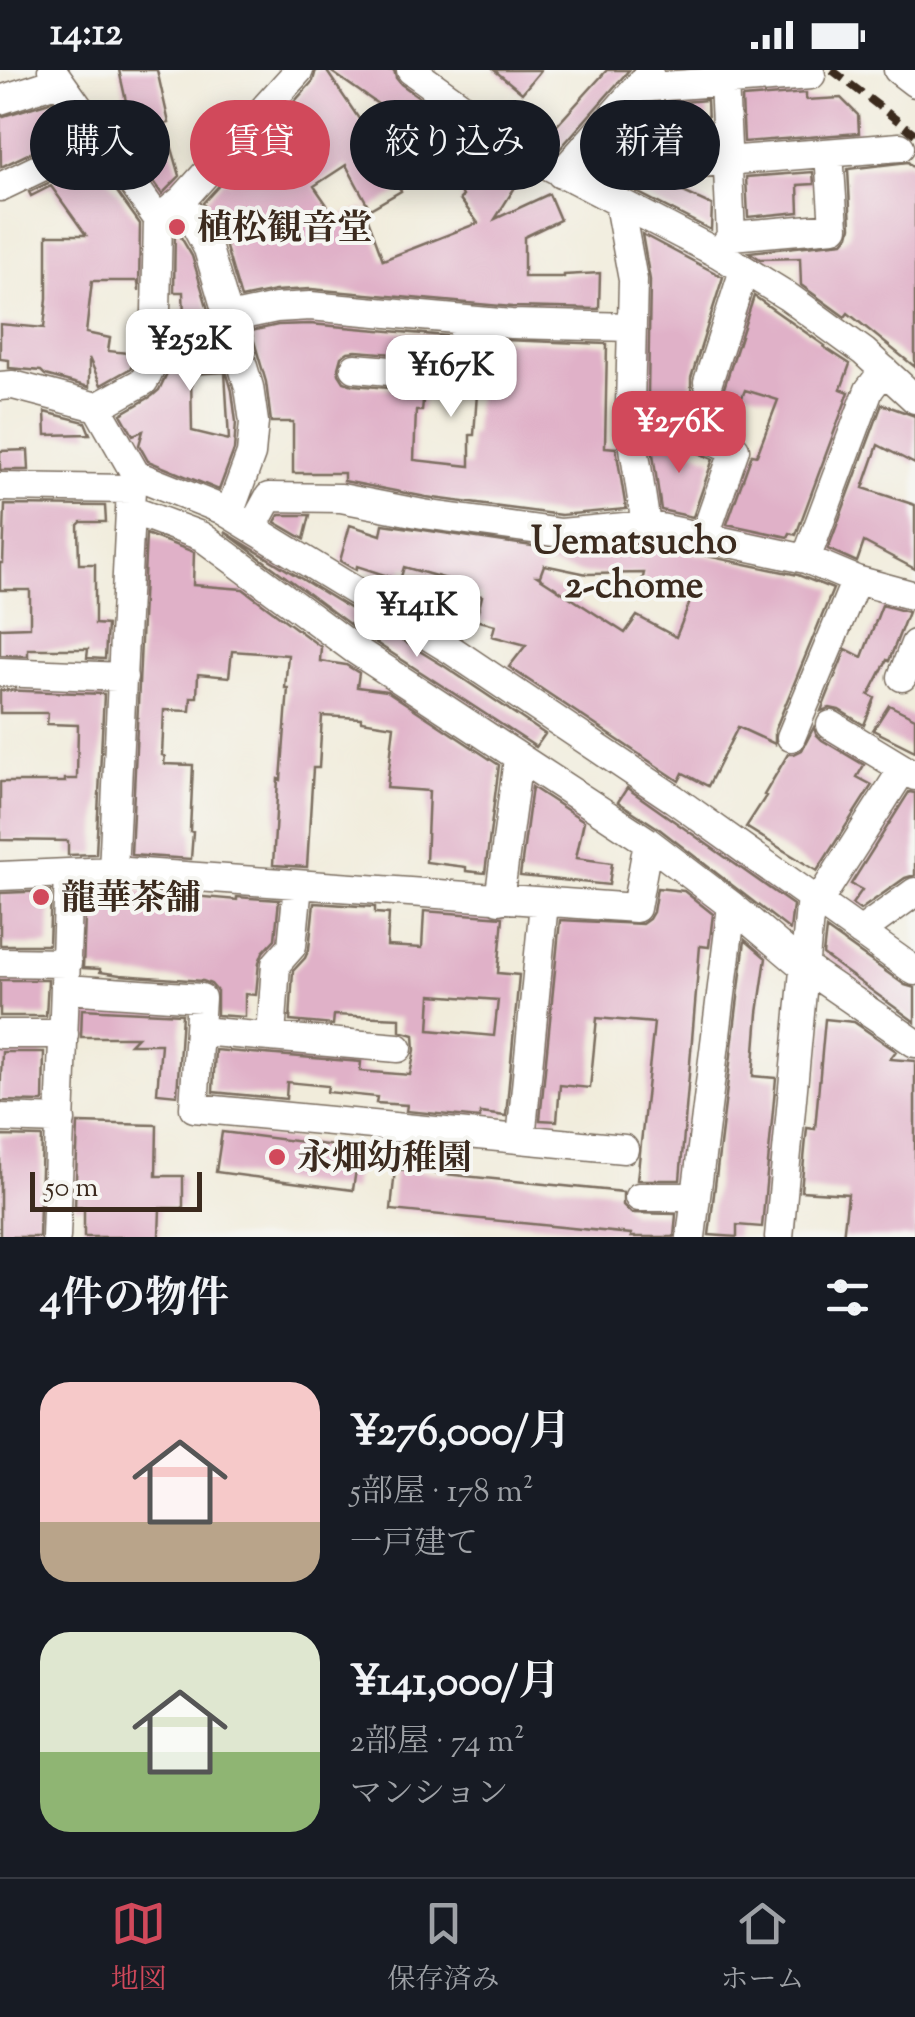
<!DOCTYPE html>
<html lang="ja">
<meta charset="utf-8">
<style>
body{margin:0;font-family:"Sorts Mill Goudy","Noto Serif JP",serif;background:#242831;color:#f1f3f6;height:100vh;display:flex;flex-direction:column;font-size:38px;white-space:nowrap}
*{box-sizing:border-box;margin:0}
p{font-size:32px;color:#9ea1a6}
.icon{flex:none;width:55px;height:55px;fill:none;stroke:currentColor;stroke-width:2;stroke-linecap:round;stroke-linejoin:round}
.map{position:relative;height:1167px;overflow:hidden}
.panel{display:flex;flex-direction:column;background:#171b24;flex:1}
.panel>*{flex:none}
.guide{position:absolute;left:30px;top:30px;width:855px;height:90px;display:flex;gap:20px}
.scale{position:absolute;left:30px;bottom:25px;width:172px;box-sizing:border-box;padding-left:10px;border:5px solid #3b2a1e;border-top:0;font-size:28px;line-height:35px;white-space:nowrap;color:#3b2a1e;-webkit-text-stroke:8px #f6f6f2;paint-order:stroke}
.price{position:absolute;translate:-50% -85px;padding:0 22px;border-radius:20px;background:#fff;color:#222;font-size:32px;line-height:65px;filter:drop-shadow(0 2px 5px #0008)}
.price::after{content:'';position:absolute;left:50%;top:60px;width:30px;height:22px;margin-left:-15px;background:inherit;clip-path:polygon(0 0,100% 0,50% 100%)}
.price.on{background:#d1495b;color:#fff}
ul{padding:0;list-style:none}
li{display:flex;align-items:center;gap:30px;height:250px;padding:0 40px}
li span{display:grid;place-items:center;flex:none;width:280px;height:200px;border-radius:30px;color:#555}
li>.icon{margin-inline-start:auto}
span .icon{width:120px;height:120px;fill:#fffc;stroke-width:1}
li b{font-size:42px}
h2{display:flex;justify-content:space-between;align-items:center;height:120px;padding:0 40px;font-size:42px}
.pill{padding:0 35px;border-radius:45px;background:#171b24;box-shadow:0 5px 25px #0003;font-size:35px;line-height:90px}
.pill.on{background:#d1495b;color:#fff}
.status{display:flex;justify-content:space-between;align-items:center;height:70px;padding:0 50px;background:#171b24;direction:ltr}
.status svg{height:28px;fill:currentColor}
.tab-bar{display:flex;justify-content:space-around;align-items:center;height:140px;border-top:2px solid #363941;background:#171b24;font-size:28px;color:#9ea1a6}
.tab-bar a{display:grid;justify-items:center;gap:5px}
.tab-bar .on{color:#d1495b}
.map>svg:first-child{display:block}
.building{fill:#e0b1c8;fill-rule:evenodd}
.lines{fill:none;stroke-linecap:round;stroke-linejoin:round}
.street-casing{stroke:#7b6e60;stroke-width:31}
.street{stroke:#fff;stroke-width:28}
.rail{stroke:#3b2a1e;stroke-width:8;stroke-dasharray:15 8;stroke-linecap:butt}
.poi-dot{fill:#d1495b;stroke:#f6f6f2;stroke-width:4}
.labels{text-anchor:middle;stroke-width:8;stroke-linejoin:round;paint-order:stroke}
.poi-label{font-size:35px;font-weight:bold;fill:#3b2a1e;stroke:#f6f6f2;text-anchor:start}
.neighbourhood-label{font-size:38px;font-weight:bold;fill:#3b2a1e;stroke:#f6f6f2}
</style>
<div class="status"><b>14:12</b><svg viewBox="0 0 49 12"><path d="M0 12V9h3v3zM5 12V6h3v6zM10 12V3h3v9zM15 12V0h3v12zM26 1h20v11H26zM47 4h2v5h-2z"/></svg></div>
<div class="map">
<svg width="915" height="1167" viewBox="0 0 915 1167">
<rect width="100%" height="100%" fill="#f6f6f2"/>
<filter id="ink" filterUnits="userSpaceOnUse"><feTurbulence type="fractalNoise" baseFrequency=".01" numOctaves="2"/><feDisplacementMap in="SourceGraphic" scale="20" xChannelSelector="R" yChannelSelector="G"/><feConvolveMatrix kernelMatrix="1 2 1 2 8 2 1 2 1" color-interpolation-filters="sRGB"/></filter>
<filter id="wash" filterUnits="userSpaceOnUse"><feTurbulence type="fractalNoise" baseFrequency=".0048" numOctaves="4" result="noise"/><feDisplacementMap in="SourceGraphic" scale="40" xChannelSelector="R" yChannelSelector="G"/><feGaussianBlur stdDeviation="2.25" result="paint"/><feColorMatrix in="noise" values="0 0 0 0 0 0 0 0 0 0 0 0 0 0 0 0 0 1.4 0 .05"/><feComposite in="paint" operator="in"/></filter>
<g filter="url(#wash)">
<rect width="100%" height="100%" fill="#f1ecdb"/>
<g id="blocks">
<path class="building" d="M 119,0 L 157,0 L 169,53 L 165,54 L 180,106 L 162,124 L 140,94 Z
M 316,0 L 326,0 L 378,77 L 377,78 L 401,121 L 370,139 L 346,95 L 314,116 L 336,148 L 364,138 L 383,190 L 478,153 L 460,129 L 463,126 L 444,93 L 454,87 L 329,0 L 394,0 L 396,8 L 401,14 L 524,103 L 495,149 L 549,124 L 560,150 L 524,167 L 524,207 L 564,207 L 564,205 L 600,203 L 599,239 L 512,237 L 311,219 L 275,221 L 241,228 L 225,174 L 203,133 L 226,108 L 229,112 L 267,82 L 259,71 L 277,51 L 288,43 L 286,41 L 313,11 Z
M 494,0 L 541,0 L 522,23 Z
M 607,0 L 629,0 L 558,81 L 542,72 Z
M 806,23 L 806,30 L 841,28 L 858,45 L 859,63 L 744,72 L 742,28 Z
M 707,30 L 709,75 L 637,80 L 637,75 L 635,81 L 628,81 L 625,57 L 645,35 Z
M 53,31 L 74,62 L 1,97 L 0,47 Z
M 95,91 L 140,154 L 139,221 L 138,211 L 92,211 L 86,263 L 110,268 L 108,281 L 138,284 L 131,298 L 101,315 L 89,288 L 89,317 L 45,305 L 41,301 L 9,298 L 9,290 L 0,289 L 0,254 L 44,258 L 47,228 L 47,165 L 86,165 L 51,116 L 31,126 L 29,122 Z
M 908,92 L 915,99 L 915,297 L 848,243 L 845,247 L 801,215 L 800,188 L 760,189 L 749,182 L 843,172 L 849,165 L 851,157 L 848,99 Z
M 813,102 L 814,114 L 798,115 L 799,142 L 748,147 L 746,107 Z
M 664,113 L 712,135 L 711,160 L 637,122 L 637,116 Z
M 175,157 L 192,186 L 232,321 L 236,352 L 234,380 L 219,420 L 148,391 L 139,375 L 143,361 L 133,365 L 121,344 L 152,326 L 159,320 L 171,295 L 173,272 L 185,272 L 183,222 L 174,222 ZM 225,302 L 229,370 L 192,361 L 191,304 Z
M 642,164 L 723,207 L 691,308 L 691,317 L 694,323 L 702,328 L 713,329 L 719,326 L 724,318 L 754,226 L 825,276 L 824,277 L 850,294 L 841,319 L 849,322 L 796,465 L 790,463 L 788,467 L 727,454 L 752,384 L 757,385 L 778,330 L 745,320 L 737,340 L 732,337 L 725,356 L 648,324 L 650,210 Z
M 310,254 L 446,266 L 445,288 L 356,281 L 348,282 L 341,287 L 338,298 L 339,304 L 344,312 L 353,315 L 424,321 L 422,341 L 416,341 L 414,390 L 470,396 L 470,365 L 474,365 L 481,269 L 607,274 L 605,377 L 616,378 L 626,439 L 561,445 L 426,427 L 344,411 L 344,403 L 293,403 L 293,352 L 271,352 L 266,312 L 251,261 L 278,255 Z
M 882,334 L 915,346 L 915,394 L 878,375 L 863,418 L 915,435 L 915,499 L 864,472 L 857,492 L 828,479 Z
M 45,342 L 85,352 L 90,364 L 46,365 Z
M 650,363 L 713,389 L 693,447 L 661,440 Z
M 28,380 L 29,400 L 0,400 L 0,381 Z
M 5,435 L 105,436 L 106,452 L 81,452 L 78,455 L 79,494 L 95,494 L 95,554 L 107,555 L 105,589 L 87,588 L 88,579 L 28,579 L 28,586 L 0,585 L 0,558 L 30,557 L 30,520 L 0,520 L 0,493 L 3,493 Z
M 279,445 L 310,445 L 304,469 L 275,452 Z
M 383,454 L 559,480 L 645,473 L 798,505 L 833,519 L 775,660 L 775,674 L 738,657 L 708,716 L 683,703 L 679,711 L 509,597 L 526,575 L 492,566 L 495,555 L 476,550 L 482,526 L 449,516 L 450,510 L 404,497 L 400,510 L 357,496 L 356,500 L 352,498 L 340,491 L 350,455 L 381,465 ZM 544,495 L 587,504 L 644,503 L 641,516 L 692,527 L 676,567 L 637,546 L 625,563 L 537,506 L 540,506 Z
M 225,462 L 444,596 L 545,664 L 536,677 L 364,565 Z
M 146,464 L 194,482 L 193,515 L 243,519 L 321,577 L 320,591 L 346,595 L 359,603 L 357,617 L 387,621 L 499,695 L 485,803 L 466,801 L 466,797 L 426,792 L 429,721 L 387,718 L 394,656 L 361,651 L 361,648 L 322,646 L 319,698 L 313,698 L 307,797 L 273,795 L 278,709 L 281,710 L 288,618 L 285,618 L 288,585 L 232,581 L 229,607 L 198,604 L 197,627 L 191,627 L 190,641 L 164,640 L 162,685 L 165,686 L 164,694 L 193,695 L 190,761 L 193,762 L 191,789 L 131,785 Z
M 882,535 L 908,542 L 889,591 L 887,590 L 869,625 L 875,628 L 864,655 L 839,640 L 830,638 L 821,641 L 846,579 L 862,587 Z
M 0,620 L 104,624 L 96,784 L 68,785 L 68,771 L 0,770 L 0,712 L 65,712 L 65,709 L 77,709 L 78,655 L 47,654 L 48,643 L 0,643 Z
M 889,635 L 915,648 L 915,681 L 873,660 Z
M 814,657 L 816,664 L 822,670 L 864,695 L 857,707 L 872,715 L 817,801 L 746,757 L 766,726 L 764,725 L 788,684 L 794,684 L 802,680 Z
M 532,717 L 584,751 L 576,788 L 612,793 L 609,815 L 520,806 Z
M 627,718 L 793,835 L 790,860 L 658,758 L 618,732 Z
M 909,722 L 915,723 L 915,805 L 905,808 L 860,840 L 852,834 L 862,820 L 851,814 Z
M 657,818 L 684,821 L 713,844 L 709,877 L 700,876 L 680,1110 L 637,1110 L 654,953 L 597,948 L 590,1018 L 560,1015 L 557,1051 L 540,1050 L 560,850 L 642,854 L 649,849 L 653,842 Z
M 113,819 L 237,830 L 237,827 L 279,830 L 275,869 L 263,882 L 259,892 L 256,925 L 245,924 L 245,947 L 217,945 L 217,921 L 211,914 L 203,911 L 120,905 L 100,902 L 100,899 L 83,898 L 86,820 Z
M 51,821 L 49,875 L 0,875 L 0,823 Z
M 314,833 L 375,837 L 375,843 L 389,844 L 387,876 L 422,878 L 424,841 L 503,847 L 498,903 L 519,905 L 506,1046 L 480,1043 L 480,1048 L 406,1041 L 407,1035 L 376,1033 L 377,1027 L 327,1022 L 328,1016 L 287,1012 L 286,1029 L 213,1022 L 215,980 L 361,992 L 360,1001 L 410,1005 L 415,980 L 414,965 L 400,961 L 400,948 L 334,945 L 333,955 L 290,951 L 293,901 L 305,888 L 309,879 ZM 431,925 L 498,930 L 494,966 L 429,960 Z
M 826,859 L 905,915 L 915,918 L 915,952 L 823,885 Z
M 745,870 L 766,888 L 758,943 L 753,1006 L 776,1008 L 762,1157 L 737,1155 L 737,1167 L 709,1165 Z
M 0,910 L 48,910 L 46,946 L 0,946 Z
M 82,939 L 182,944 L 177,1025 L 157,1023 L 161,974 L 130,974 L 137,967 L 81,967 Z
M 825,949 L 854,952 L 896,981 L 890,989 L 915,991 L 915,1167 L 843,1167 L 848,1124 L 801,1121 L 807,1058 L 815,1059 Z
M 2,982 L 44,982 L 43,1032 L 0,1031 Z
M 78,1053 L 157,1055 L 156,1106 L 183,1106 L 183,1138 L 160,1138 L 159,1167 L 84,1167 L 84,1137 L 75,1137 Z
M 222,1062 L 359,1079 L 353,1120 L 216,1102 Z
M 0,1066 L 42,1067 L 39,1167 L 0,1167 Z
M 395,1099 L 623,1122 L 623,1135 L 631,1143 L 676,1144 L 674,1167 L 631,1167 L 631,1164 L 391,1140 Z"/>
</g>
</g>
<g filter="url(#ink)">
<use href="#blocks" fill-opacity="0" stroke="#7b6e60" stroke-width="2.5"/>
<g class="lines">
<g class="street-casing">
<path id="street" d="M 411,0 L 534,88 L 719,184 L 787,226 L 864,282 L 915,329
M 898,0 L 915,13
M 637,18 L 811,5
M 0,30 L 59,11
M 561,104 L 649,4
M 562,104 L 900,77
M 0,117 L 100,69
M 182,130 L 208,179 L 249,317 L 254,352 L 251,384 L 229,444
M 619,134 L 633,210 L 630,336 L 633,371 L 646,455
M 167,142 L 182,130 L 299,0
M 731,166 L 834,157 L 829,83
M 720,182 L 731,166 L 724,11
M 229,248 L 276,238 L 310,236 L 511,254 L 632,257
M 355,298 L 461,307 L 465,251
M 708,312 L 744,200
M 0,316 L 13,315 L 97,337 L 144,311 L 155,288 L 158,149 L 52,0
M 630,336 L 735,379 L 704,468
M 136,405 L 221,439 L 453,581 L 674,729 L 915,901
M 0,417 L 131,419
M 131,440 L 201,466 L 354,579 L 648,772 L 732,836 L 803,896 L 915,973
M 252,458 L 269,427 L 341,428 L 423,444 L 561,463 L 646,455 L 806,489 L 856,510 L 915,526
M 806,489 L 869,320 L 884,300
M 0,602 L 123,607
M 902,607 L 915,574
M 831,655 L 915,706
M 791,667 L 856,510
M 113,801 L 636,838 L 648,772
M 0,806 L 113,801 L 131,419 L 136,405 L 97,337
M 499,830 L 518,689
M 818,832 L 903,699
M 860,862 L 915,822
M 0,892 L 67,893
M 66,919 L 201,928 L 194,1038 L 624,1079
M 199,961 L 398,978
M 0,964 L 64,964
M 271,967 L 276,894 L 292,876 L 298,815
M 0,1048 L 61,1050
M 521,1069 L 544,833
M 639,1127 L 695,1127
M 56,1167 L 69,804
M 691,1167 L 732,836
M 779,1167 L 811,826"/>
</g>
<use href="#street" class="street"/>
<path class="rail" d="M 832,0 L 915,64"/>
</g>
</g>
<g class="poi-dot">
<circle cx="177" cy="157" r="10"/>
<circle cx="41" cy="827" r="10"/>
<circle cx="277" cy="1087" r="10"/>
</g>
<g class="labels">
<g class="poi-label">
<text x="197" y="169">植松観音堂</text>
<text x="61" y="839">龍華茶舗</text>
<text x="297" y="1099">永畑幼稚園</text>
</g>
<g class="neighbourhood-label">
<text x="634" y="483">Uematsucho<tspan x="634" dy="44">2-chome</tspan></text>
</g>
</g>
</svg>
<div class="scale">50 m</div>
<b class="price" style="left:190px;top:324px">¥252K</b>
<b class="price" style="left:451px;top:350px">¥167K</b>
<b class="price on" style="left:679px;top:406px">¥276K</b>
<b class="price" style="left:417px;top:590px">¥141K</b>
<div class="guide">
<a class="pill">購入</a>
<a class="pill on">賃貸</a>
<a class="pill">絞り込み</a>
<a class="pill">新着</a>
</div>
</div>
<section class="panel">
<h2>4件の物件<svg class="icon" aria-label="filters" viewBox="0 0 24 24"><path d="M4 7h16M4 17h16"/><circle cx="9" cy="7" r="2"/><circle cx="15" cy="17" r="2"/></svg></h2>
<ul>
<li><span style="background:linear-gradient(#f6c9c9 70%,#b9a48a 0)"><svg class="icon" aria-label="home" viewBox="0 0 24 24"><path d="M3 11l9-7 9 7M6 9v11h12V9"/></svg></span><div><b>¥276,000/月</b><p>5部屋 · 178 m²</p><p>一戸建て</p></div></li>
<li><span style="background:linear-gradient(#dfe7d0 60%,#8fb573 0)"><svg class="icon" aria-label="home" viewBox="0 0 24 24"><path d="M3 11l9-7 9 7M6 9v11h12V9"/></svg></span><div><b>¥141,000/月</b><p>2部屋 · 74 m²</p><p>マンション</p></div></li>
</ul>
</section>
<nav class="tab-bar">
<a class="on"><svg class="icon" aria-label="map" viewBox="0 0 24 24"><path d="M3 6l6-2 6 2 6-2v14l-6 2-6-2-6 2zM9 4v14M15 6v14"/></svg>地図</a>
<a><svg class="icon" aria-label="saved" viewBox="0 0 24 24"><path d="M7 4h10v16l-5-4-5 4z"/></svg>保存済み</a>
<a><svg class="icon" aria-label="home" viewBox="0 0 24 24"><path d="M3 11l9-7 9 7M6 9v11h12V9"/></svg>ホーム</a>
</nav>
